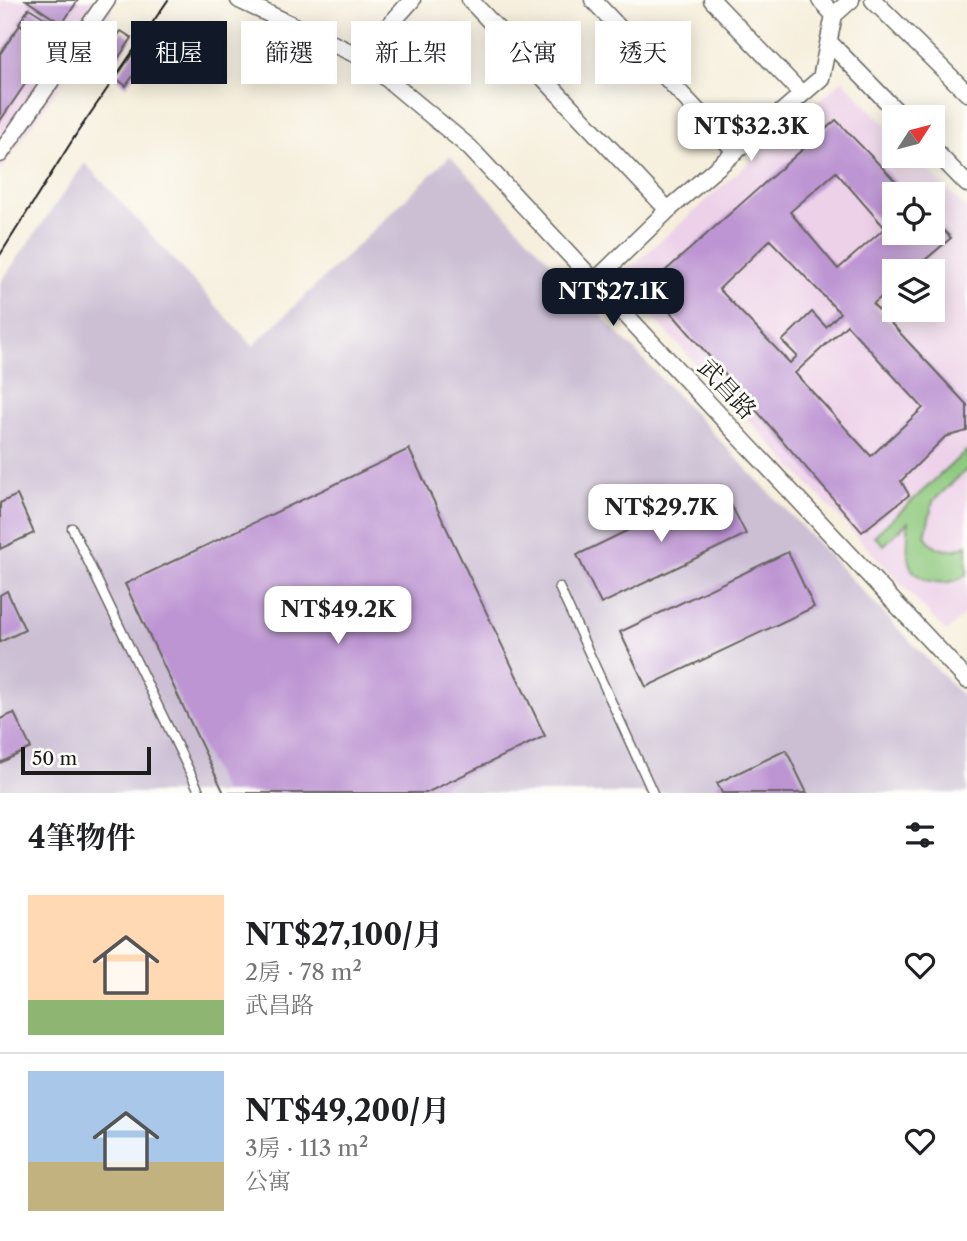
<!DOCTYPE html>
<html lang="zh-TW">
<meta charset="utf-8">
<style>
body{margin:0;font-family:"Libre Caslon Text","Noto Serif TC",serif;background:#f2f2f2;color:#202124;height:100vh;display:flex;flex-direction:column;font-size:26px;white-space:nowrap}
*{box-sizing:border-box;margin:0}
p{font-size:23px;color:#757577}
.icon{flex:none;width:38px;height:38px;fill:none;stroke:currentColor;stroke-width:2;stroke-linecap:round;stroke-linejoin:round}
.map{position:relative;height:793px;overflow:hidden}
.sheet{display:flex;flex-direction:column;background:#fff;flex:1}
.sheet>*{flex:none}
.hud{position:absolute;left:21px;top:21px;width:926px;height:63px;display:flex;gap:14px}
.needle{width:46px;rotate:54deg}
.fabs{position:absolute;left:882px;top:105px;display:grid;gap:14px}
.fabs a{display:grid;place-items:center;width:63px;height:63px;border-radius:0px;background:#fff;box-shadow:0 4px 18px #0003;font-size:35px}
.scale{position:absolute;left:21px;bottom:18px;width:130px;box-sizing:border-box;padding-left:7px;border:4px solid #1c1c1c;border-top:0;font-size:19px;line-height:24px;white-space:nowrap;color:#1c1c1c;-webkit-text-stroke:5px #fdfcf7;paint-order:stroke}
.price{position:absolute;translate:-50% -60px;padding:0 16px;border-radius:14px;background:#fff;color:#222;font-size:23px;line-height:46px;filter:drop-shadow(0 2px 4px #0008)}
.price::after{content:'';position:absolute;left:50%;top:42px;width:21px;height:16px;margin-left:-10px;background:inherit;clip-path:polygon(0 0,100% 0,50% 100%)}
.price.selected{background:#111827;color:#fff}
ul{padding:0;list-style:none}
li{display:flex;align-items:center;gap:21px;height:175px;padding:0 28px}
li+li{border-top:2px solid #e0e0e0}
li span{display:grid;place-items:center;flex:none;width:196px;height:140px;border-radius:0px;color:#555}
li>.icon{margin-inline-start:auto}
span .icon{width:84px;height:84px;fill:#fffc;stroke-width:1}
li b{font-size:30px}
h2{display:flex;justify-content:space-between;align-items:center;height:84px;padding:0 28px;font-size:30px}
.tag{padding:0 24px;border-radius:0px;background:#fff;box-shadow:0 4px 18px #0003;font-size:24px;line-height:63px}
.tag.selected{background:#111827;color:#fff}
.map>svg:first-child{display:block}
.built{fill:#edd1e9;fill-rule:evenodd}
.industrial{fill:#ccbfd4}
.green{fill:#8ec97e;stroke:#55724d;stroke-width:2}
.building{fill:#bd95d3;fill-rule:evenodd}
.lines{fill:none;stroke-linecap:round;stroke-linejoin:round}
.lane-casing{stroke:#686660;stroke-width:11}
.street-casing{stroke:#686660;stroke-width:19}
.lane{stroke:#fff;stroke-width:8}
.street{stroke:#fff;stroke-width:16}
.tram{stroke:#1c1c1c;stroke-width:2}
.labels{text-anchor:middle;stroke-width:6;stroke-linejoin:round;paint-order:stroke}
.street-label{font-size:24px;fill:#1c1c1c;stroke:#fdfcf7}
</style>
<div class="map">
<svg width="967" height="793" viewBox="0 0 967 793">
<rect width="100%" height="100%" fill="#fdfcf7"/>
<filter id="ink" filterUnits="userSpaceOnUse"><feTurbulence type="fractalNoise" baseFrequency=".0143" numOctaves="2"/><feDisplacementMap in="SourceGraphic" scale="14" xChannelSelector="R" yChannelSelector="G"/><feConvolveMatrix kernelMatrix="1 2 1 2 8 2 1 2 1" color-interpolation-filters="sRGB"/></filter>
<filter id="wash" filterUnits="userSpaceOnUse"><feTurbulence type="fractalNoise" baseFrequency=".00686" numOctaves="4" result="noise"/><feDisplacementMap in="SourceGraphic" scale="28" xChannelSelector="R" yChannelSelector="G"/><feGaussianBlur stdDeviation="1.57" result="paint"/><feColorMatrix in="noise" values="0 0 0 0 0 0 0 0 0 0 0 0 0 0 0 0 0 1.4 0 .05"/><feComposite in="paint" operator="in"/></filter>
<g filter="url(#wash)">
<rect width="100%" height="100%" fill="#f6efdd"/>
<path class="built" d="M 0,0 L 100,0 L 113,9 L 0,171 Z
M 843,80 L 894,134 L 894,156 L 915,156 L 967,210 L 967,612 L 946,632 L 617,279 ZM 894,194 L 933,194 L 933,233 L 894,233 ZM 894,271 L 933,271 L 933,310 L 894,310 Z"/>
<path class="industrial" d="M 450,156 L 967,701 L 967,793 L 0,793 L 0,283 L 85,163 L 253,346 Z"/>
<path class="green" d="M 967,450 L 967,469 L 933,501 L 925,536 C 936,551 950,554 967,545 L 967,574 C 952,588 914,585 909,562 C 906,551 909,534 908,522 L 884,545 L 874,536 Z"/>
<g id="blocks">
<path class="building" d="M 26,0 L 78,0 L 62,24 Z
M 29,8 L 62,29 L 52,45 L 19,23 Z
M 20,25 L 51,46 L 0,121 L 0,54 Z
M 121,31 L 132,38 L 108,73 L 97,66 Z
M 140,43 L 150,51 L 126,86 L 116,78 Z
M 836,120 L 908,194 L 894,194 L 894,233 L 933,233 L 933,220 L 951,238 L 912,271 L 894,271 L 894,286 L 873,304 L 967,405 L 967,431 L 945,437 L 901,481 L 909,495 L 862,532 L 648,286 ZM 836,172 L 885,228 L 838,269 L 790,212 ZM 770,240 L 840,313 L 826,327 L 812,312 L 782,341 L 797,356 L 790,363 L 719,289 ZM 847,325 L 923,408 L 871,456 L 795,373 Z
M 409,449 L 545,736 L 426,793 L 224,793 L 125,584 Z
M 721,485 L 746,534 L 601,604 L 577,555 Z
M 17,495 L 34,533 L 0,549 L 0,503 Z
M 788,552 L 814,607 L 646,687 L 620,632 Z
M 7,591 L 25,630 L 0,642 L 0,595 Z
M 14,713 L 31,748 L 0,763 L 0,719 Z
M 786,750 L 807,793 L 722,793 L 717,783 Z"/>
</g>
</g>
<g filter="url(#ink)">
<use href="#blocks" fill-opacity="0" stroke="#686660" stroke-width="2"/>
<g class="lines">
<g class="lane-casing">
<path id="lane" d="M 72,528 L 200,793
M 559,587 L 653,793"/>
</g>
<g class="street-casing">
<path id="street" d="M 239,0 L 361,57 L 469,147 L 967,680
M 470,0 L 668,210
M 593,0 L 736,152
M 712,0 L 802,94
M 820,0 L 834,15
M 873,0 L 967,93
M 829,42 L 902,117
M 361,57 L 412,0
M 933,149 L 967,184
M 0,154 L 107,0
M 595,281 L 668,210 L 821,78 L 834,15 L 851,0"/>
</g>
<use href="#lane" class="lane"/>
<use href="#street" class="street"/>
<path class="tram" d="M 0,255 L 77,133 L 168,0"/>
</g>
</g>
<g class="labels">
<g class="street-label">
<text transform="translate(727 389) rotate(47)" y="8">武昌路</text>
</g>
</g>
</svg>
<div class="fabs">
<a><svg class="needle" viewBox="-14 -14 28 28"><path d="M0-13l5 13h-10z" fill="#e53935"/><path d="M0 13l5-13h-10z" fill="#757577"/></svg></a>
<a><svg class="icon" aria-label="locate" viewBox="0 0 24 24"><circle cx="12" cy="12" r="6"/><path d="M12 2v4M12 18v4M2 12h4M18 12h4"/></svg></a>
<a><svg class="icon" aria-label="layers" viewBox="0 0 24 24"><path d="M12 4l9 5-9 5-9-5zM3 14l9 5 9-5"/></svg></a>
</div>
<div class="scale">50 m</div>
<b class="price" style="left:751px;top:163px">NT$32.3K</b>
<b class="price selected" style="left:613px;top:328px">NT$27.1K</b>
<b class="price" style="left:661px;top:544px">NT$29.7K</b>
<b class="price" style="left:338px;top:646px">NT$49.2K</b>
<div class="hud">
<a class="tag">買屋</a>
<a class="tag selected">租屋</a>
<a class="tag">篩選</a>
<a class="tag">新上架</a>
<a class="tag">公寓</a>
<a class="tag">透天</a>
</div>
</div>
<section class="sheet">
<h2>4筆物件<svg class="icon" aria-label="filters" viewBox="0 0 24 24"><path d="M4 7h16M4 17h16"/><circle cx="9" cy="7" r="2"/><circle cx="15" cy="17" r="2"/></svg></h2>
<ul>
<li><span style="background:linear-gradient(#ffd9b3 75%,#8fb573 0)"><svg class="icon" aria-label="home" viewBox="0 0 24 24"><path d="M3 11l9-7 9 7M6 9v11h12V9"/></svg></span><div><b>NT$27,100/月</b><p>2房 · 78 m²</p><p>武昌路</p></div><svg class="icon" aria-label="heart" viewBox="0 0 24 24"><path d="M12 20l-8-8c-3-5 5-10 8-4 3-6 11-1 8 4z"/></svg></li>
<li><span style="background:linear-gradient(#a9c7e8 65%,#c2b280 0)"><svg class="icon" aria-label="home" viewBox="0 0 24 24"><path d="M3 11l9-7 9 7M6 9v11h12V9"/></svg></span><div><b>NT$49,200/月</b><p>3房 · 113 m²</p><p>公寓</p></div><svg class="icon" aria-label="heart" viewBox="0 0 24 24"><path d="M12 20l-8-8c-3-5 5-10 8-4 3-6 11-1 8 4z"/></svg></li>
</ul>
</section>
